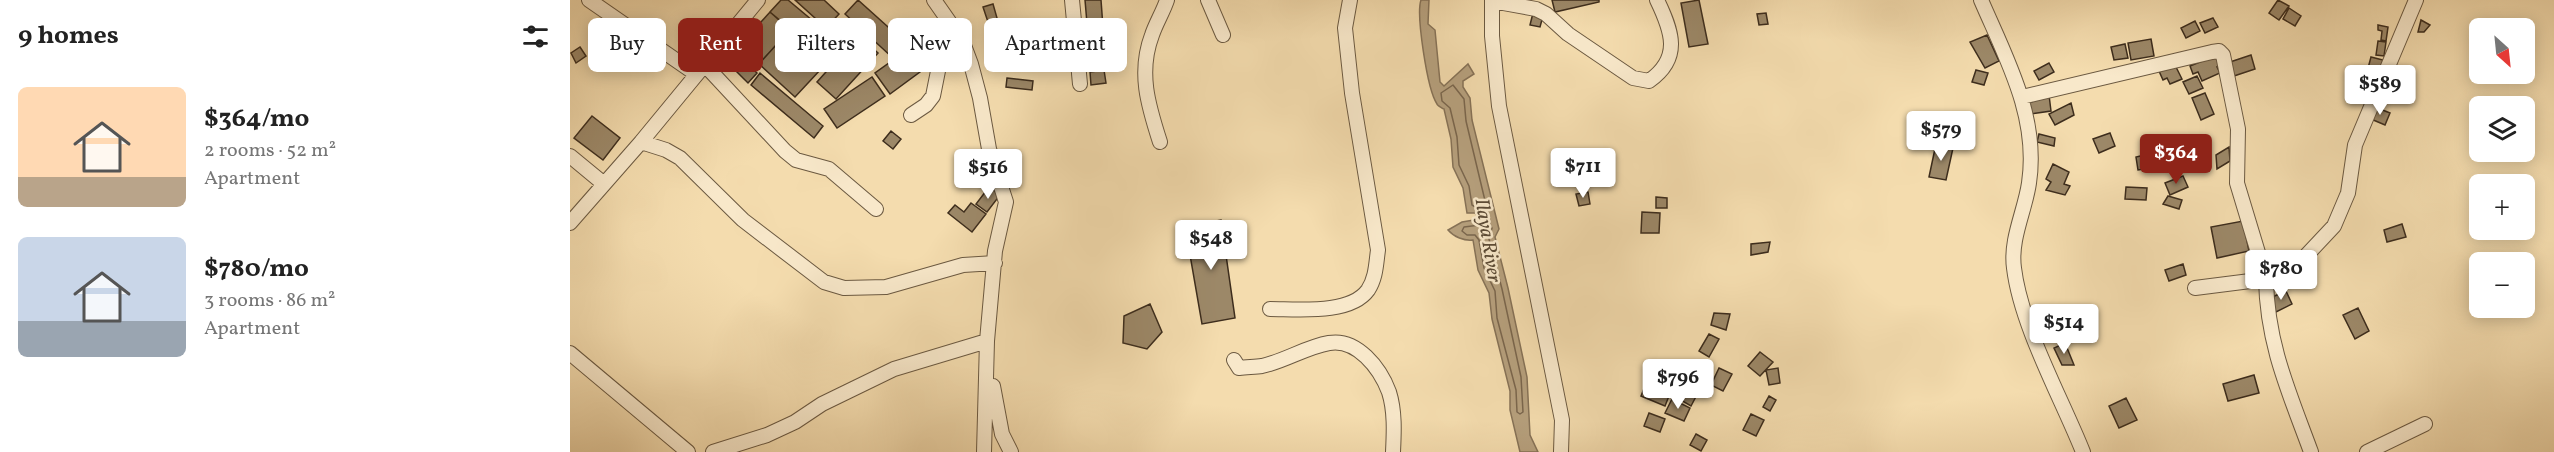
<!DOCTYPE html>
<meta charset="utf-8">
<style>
body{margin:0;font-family:Vollkorn,serif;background:#f2f2f2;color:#222;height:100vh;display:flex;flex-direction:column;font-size:22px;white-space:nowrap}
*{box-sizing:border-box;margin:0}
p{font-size:20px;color:#767676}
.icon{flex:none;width:33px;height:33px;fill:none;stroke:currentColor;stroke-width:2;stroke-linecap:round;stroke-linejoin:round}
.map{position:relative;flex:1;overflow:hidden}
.drawer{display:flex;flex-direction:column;background:#fff;width:570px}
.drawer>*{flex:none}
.hud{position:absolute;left:18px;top:18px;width:570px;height:54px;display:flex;gap:12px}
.needle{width:39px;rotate:153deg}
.controls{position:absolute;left:1899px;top:18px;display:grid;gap:12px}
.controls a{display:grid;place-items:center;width:66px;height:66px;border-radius:9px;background:#fff;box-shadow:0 3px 15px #0003;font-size:30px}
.price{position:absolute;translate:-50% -51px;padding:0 14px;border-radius:6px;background:#fff;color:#222;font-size:20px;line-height:39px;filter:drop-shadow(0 2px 3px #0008)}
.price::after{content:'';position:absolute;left:50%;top:36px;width:18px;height:14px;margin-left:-9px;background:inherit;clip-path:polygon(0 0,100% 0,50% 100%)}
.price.selected{background:#8f2418;color:#fff}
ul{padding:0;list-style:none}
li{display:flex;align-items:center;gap:18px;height:150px;padding:0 18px}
li span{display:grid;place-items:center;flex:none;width:168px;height:120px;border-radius:9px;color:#555}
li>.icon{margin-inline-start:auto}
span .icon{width:72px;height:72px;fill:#fffc;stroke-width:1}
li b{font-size:26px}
h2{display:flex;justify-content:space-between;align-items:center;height:72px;padding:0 18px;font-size:26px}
.tag{padding:0 21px;border-radius:9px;background:#fff;box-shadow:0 3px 15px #0003;font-size:21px;line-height:54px}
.tag.selected{background:#8f2418;color:#fff}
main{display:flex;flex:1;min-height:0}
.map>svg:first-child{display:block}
.water{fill:#b6a07d;stroke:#867257;stroke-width:1.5}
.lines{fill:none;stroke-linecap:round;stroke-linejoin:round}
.shore{stroke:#7a664d;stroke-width:1.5}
.building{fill:#9c8868;stroke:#3d2d1d;stroke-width:1.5}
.minor-casing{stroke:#6b5941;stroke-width:16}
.minor{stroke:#f8e8ca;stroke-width:14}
.labels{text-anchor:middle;stroke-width:5;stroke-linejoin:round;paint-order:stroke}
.water-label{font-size:20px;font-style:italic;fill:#5b4a35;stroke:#f8e8ca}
</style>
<main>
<section class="drawer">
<h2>9 homes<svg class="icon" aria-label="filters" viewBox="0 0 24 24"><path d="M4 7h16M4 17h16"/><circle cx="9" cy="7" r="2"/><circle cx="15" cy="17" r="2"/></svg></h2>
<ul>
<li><span style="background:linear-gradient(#ffd9b3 75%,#b9a48a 0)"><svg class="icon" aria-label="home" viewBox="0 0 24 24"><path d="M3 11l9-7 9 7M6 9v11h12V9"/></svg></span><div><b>$364/mo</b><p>2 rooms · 52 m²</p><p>Apartment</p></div></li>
<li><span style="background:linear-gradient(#c9d6e8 70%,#9aa5b1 0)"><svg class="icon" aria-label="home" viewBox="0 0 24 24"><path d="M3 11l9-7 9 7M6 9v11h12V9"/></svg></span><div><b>$780/mo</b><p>3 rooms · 86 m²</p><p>Apartment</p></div></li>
</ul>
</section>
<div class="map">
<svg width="1984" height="452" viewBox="0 0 1984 452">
<rect width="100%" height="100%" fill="#f4dcae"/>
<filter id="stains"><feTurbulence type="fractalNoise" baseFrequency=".00333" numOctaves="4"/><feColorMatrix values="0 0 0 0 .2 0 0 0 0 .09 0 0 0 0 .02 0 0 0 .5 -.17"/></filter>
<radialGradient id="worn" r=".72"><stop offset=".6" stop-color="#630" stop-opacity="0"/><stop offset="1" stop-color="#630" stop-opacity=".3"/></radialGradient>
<path class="water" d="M 851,0 L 859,0 L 858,24 L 865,30 L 870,82 L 874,86 L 898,64 L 904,74 L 893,81 L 893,87 L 900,98 L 902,120 L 929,229 L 925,237 L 938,288 L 957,377 L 960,435 L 968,452 L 950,452 L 940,410 L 940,391 L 922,319 L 919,293 L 908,270 L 903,240 C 894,241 884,237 878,230 L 892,222 L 910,219 L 905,213 L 897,213 L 893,188 L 883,167 L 881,139 L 874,109 C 873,109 867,105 867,104 C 857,89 846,14 851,0 Z"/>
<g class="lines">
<path class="shore" d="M 883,85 L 894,99 L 896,121 L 917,209 L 914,212 L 902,205 L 899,186 L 889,165 L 887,137 L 880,108 L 872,101 L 871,93 Z
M 917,218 L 922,228 L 919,239 L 932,289 L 951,377 L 953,412 L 950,414 L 947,412 L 946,390 L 927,318 L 925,291 L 914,268 L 909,240 L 905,235 L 897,235 L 892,231 L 894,227 L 910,225 Z"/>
</g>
<path class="building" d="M 211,0 L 218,0 L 261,36 L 248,52 L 200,12 Z
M 225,0 L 254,0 L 269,14 L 256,28 Z
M 288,0 L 337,44 L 324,59 L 275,14 Z
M 515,0 L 531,0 L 536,68 L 521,70 Z
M 982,0 L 1029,0 L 1029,2 L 985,12 Z
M 1129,0 L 1138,44 L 1119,47 L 1111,3 Z
M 1708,0 L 1719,6 L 1709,20 L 1699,13 Z
M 423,4 L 427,18 L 418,22 L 413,7 Z
M 1719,8 L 1731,16 L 1725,26 L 1713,19 Z
M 200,12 L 220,30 L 184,69 L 165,51 Z
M 963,13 L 973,16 L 970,27 L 960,25 Z
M 1196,13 L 1198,24 L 1189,25 L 1187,14 Z
M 1643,18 L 1648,27 L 1635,33 L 1630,23 Z
M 456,19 L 459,28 L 448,33 L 444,25 Z
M 1851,20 L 1860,25 L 1854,32 L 1848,32 Z
M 1625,21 L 1630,31 L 1616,38 L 1611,28 Z
M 431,24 L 434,33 L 424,36 L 421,27 Z
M 278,25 L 308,53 L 266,99 L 247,82 L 273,53 L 262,42 Z
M 1808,25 L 1818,27 L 1816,41 L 1811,40 L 1812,31 L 1808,30 Z
M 1417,35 L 1429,61 L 1415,68 L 1400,42 Z
M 214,36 L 251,69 L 225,97 L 189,64 Z
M 421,37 L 431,37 L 432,47 L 421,48 Z
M 1581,39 L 1584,56 L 1561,60 L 1558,43 Z
M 1808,41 L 1816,42 L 1814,56 L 1806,55 Z
M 71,42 L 82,50 L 76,59 L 65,50 Z
M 1555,44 L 1558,58 L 1544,60 L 1541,47 Z
M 344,45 L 358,66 L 320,94 L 305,73 Z
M 10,47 L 16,56 L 6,63 L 1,53 Z
M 1647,55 L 1652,65 L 1647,67 L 1650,73 L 1632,81 L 1628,72 L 1623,74 L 1620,66 Z
M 1681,55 L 1685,69 L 1664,76 L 1660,62 Z
M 1801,57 L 1813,60 L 1809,75 L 1797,72 Z
M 172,59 L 187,73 L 178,83 L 163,68 Z
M 1479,63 L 1484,72 L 1469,80 L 1464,71 Z
M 1604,63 L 1612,79 L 1600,84 L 1597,78 L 1593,80 L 1589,71 Z
M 534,70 L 536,83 L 521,85 L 520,72 Z
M 1406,70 L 1418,73 L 1414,85 L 1402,82 Z
M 190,73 L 253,126 L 244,138 L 181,85 Z
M 1627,76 L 1633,88 L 1619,94 L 1613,82 Z
M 302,77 L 315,96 L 267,128 L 254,109 Z
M 437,78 L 463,81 L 462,90 L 436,87 Z
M 1635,93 L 1644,114 L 1631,120 L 1622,98 Z
M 1479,95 L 1481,111 L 1460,114 L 1458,97 Z
M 1501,103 L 1504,115 L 1485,125 L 1479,114 Z
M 1805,107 L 1820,113 L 1815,125 L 1801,119 Z
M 22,116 L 50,138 L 33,160 L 4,138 Z
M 321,131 L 331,139 L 323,149 L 313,141 Z
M 1540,133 L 1545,146 L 1529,153 L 1523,139 Z
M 1469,134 L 1485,138 L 1484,146 L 1467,142 Z
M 1366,144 L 1383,148 L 1376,180 L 1359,177 Z
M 1659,147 L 1660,161 L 1647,169 L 1646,155 Z
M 1579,154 L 1581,168 L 1568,170 L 1566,157 Z
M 1483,164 L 1499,172 L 1494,184 L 1500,186 L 1495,195 L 1476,190 L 1481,182 L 1476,179 Z
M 1613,176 L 1618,187 L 1600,195 L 1595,183 Z
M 419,187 L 430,195 L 417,212 L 406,204 Z
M 1556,187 L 1577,188 L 1576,200 L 1555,199 Z
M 1018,192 L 1020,204 L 1009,206 L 1006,194 Z
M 1598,196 L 1612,200 L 1609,209 L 1593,204 Z
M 1086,197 L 1097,198 L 1097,208 L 1086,208 Z
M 401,203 L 416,214 L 402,232 L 378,213 L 385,205 L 394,212 Z
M 1072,212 L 1090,213 L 1089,233 L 1071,233 Z
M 651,220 L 665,318 L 632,324 L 615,226 Z
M 1673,221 L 1679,251 L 1647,258 L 1641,227 Z
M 1832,224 L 1836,237 L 1817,242 L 1814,230 Z
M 1200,242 L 1198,252 L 1181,255 L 1181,244 Z
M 1613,264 L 1616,275 L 1599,281 L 1595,270 Z
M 1716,291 L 1722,304 L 1706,312 L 1700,298 Z
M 580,304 L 592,332 L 577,349 L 553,343 L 554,316 Z
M 1788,308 L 1799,331 L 1785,339 L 1773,315 Z
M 1144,313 L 1160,314 L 1156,330 L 1141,325 Z
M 1139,334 L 1149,339 L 1139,357 L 1129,351 Z
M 1495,343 L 1504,365 L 1492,365 L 1484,348 Z
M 1190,352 L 1203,362 L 1190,376 L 1178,366 Z
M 1149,368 L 1162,374 L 1153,391 L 1141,385 Z
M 1208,368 L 1210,383 L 1199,385 L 1196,370 Z
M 1100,370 L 1131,387 L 1121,406 L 1090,388 Z
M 1684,375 L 1689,393 L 1658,401 L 1653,384 Z
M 1075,386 L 1099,396 L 1095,406 L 1071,396 Z
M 1199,396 L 1206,400 L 1200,411 L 1193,407 Z
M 1556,398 L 1567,420 L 1549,428 L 1539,406 Z
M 1102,399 L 1120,408 L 1114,421 L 1095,413 Z
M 1079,413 L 1095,419 L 1090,432 L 1074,426 Z
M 1181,414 L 1194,420 L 1186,436 L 1173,430 Z
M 1126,434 L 1137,440 L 1131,451 L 1120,445 Z"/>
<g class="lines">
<g class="minor-casing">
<path id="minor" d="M 19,0 L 126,74
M 364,0 L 392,40 L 401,64 L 410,98 L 419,149 L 436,202 L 425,251 L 417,341 L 414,452
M 502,0 L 510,84
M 638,0 L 653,35
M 922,0 L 922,36 L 929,106 L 992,420 L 991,452
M 1411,0 C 1436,58 1469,117 1459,183 C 1455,211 1440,239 1444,268 C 1451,326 1491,397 1513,452
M 922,1 L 966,9 L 976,14 L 998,34 L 1063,78 L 1079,81 C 1112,58 1102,31 1087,0
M 134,64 L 215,151 L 226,160 L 259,169 L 306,209
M 1452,97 L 1642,52 L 1649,51 L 1653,55 L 1668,129 L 1667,183 L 1696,279 L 1625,288
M 341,115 L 356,105 L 363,96 L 369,66 L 376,53 L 392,40
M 71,142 L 96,150 L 110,158 L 173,220 L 254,282 L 274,288 L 316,287 L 393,265 L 425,263
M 590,142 C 578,105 568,72 582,35 C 586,23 593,12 597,0
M 0,156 L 34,184
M 0,223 L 71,142 L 188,0
M 700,309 C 727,309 780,315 798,290 C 806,278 806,264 808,250 L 782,93 L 775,28 L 780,0
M 0,353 L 118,452
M 664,360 L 669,368 C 677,367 685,367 692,366 C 715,361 736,347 759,343 C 787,338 810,368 819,392 C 825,411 824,432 823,452
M 423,386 L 432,434 L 441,452
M 143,452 L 197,435 L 225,422 L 252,404 L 324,369 L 417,341
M 1741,452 C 1719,392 1697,344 1696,279 L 1733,259 L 1764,226 L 1778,193 L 1785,145 L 1846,0
M 1797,452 L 1855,424"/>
</g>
<use href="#minor" class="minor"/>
</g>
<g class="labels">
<g class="water-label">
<text transform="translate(919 240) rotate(81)" y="7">Ilaya River</text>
</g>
</g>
<rect width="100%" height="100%" filter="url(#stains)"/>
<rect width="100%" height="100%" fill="url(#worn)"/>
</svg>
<div class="controls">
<a><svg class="needle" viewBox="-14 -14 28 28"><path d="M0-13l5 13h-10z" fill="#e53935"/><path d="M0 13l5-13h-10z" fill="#767676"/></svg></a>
<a><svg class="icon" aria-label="layers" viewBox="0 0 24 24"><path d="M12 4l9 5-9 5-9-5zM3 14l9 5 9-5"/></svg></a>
<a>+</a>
<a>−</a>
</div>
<b class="price" style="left:1810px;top:116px">$589</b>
<b class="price" style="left:1371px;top:162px">$579</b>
<b class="price selected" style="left:1606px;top:185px">$364</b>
<b class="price" style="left:1013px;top:199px">$711</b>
<b class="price" style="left:418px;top:200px">$516</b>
<b class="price" style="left:641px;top:271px">$548</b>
<b class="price" style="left:1711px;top:301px">$780</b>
<b class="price" style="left:1494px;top:355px">$514</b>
<b class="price" style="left:1108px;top:410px">$796</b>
<div class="hud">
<a class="tag">Buy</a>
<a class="tag selected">Rent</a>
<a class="tag">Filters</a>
<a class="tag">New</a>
<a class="tag">Apartment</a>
</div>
</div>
</main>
